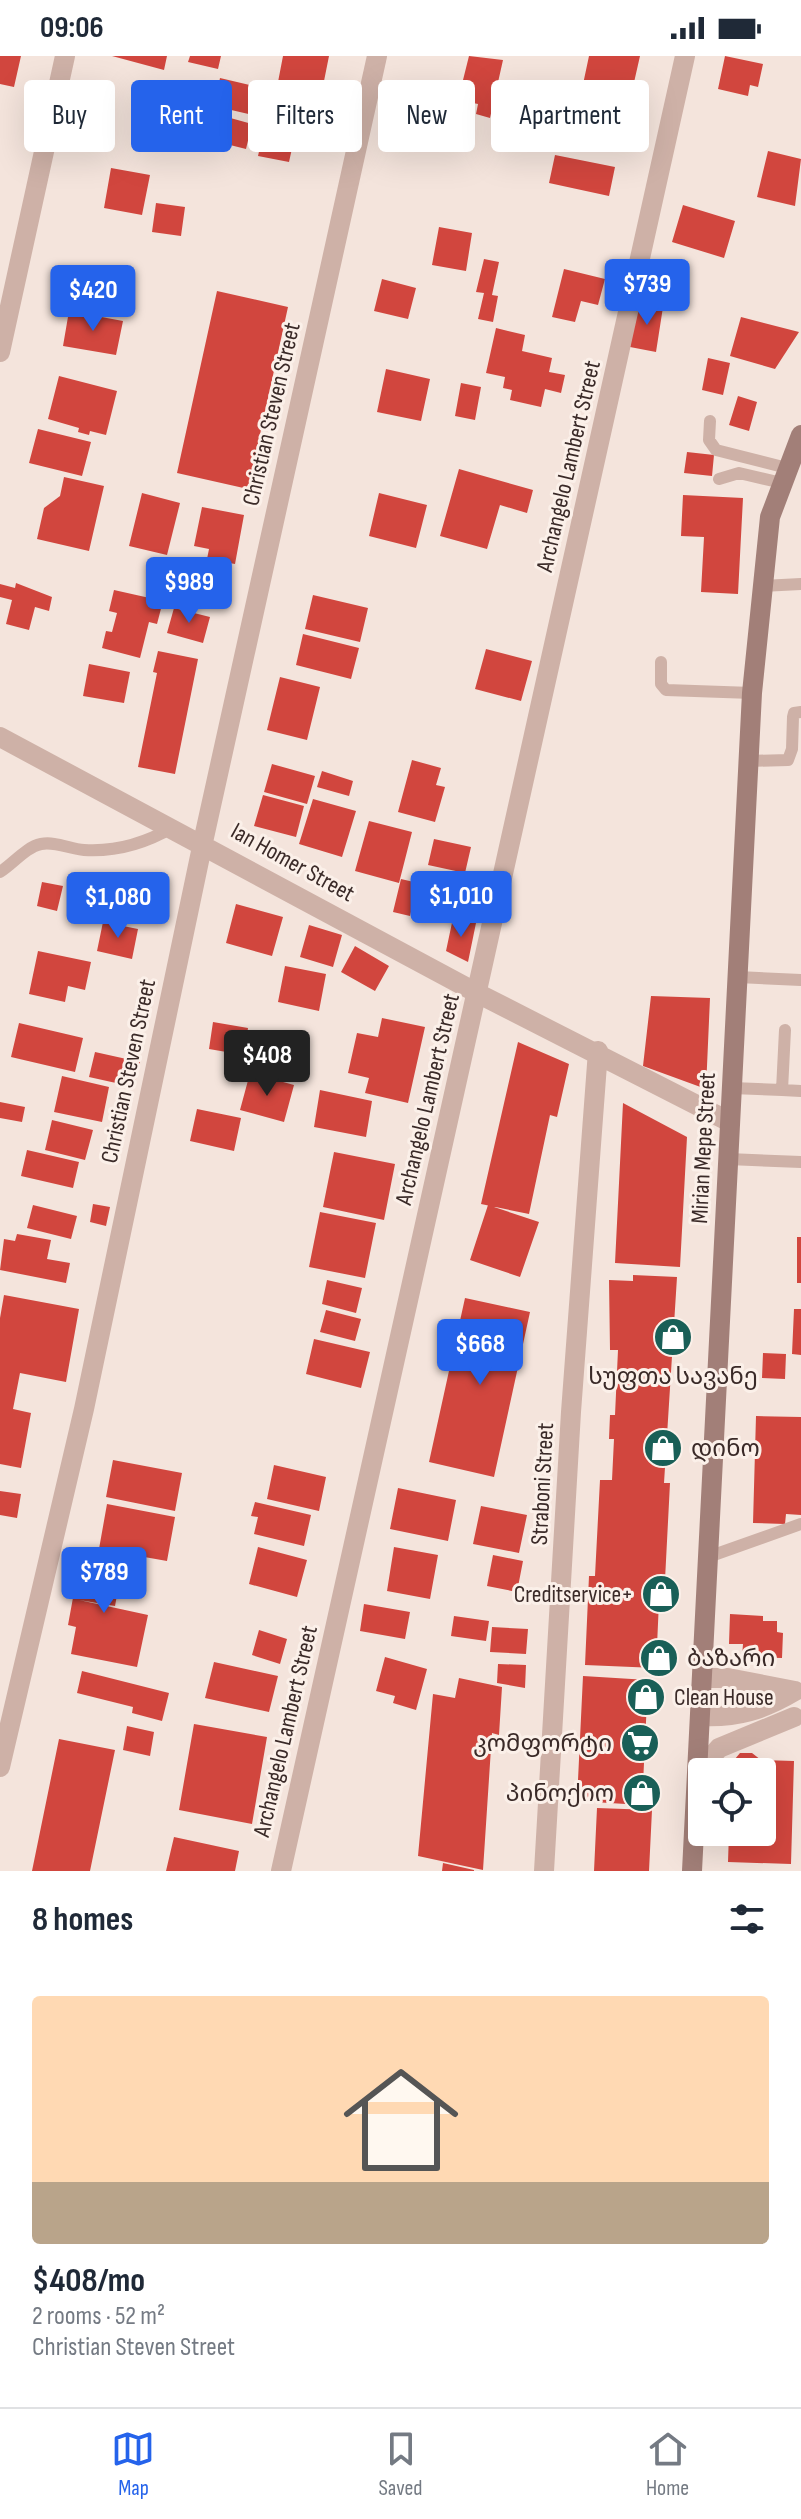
<!DOCTYPE html>
<meta charset="utf-8">
<style>
body{margin:0;font-family:"Sofia Sans Condensed","Noto Sans Georgian",sans-serif;background:#f2f2f3;color:#1f2937;height:100vh;display:flex;flex-direction:column;font-size:30px;white-space:nowrap}
*{box-sizing:border-box;margin:0}
p{font-size:26px;color:#747a83}
.icon{flex:none;width:44px;height:44px;fill:none;stroke:currentColor;stroke-width:2;stroke-linecap:round;stroke-linejoin:round}
.map{position:relative;height:1815px;overflow:hidden}
.drawer{display:flex;flex-direction:column;background:#fff;flex:1}
.drawer>*{flex:none}
.top-card{position:absolute;left:24px;top:24px;width:754px;height:72px;display:flex;gap:16px}
.fabs{position:absolute;left:688px;top:1702px;display:grid;gap:16px}
.fabs a{display:grid;place-items:center;width:88px;height:88px;border-radius:8px;background:#fff;box-shadow:0 8px 32px #0002;font-size:40px}
.price{position:absolute;translate:-50% -68px;padding:0 18px;border-radius:8px;background:#2563eb;color:#fff;font-size:26px;line-height:52px;filter:drop-shadow(0 2px 4px #0008)}
.price::after{content:'';position:absolute;left:50%;top:48px;width:24px;height:18px;margin-left:-12px;background:inherit;clip-path:polygon(0 0,100% 0,50% 100%)}
.price.current{background:#222;color:#fff}
ul{padding:0;list-style:none}
li{display:grid;align-content:center;gap:16px;height:424px;padding:0 32px}
li span{display:grid;place-items:center;height:248px;border-radius:8px;color:#555}
li>.icon{margin-inline-start:auto}
span .icon{width:144px;height:144px;fill:#fffc;stroke-width:1}
li b{font-size:34px}
h2{display:flex;justify-content:space-between;align-items:center;height:96px;padding:0 32px;font-size:34px}
.chip{padding:0 28px;border-radius:8px;background:#fff;box-shadow:0 8px 32px #0002;font-size:28px;line-height:72px}
.chip.current{background:#2563eb;color:#fff}
.status{display:flex;justify-content:space-between;align-items:center;height:56px;padding:0 40px;background:#fff;direction:ltr}
.status svg{height:22px;fill:currentColor}
.tabs{display:flex;justify-content:space-around;align-items:center;height:112px;border-top:2px solid #e0e1e3;background:#fff;font-size:22px;color:#747a83}
.tabs a{display:grid;justify-items:center;gap:4px}
.tabs .current{color:#2563eb}
.map>svg:first-child{display:block}
.building{fill:#d1463e}
.lines{fill:none;stroke-linecap:round;stroke-linejoin:round}
.lane{stroke:#ceb1a7;stroke-width:12}
.street{stroke:#ceb1a7;stroke-width:20}
.secondary{stroke:#a27f78;stroke-width:20}
.labels{text-anchor:middle;stroke-width:6;stroke-linejoin:round;paint-order:stroke}
.street-label{font-size:24px;fill:#3a2a28;stroke:#fbf0e9}
.poi-label{font-size:24px;fill:#3a2a28;stroke:#fbf0e9;text-anchor:start}
</style>
<div class="status"><b>09:06</b><svg viewBox="0 0 49 12"><path d="M0 12V9h3v3zM5 12V6h3v6zM10 12V3h3v9zM15 12V0h3v12zM26 1h20v11H26zM47 4h2v5h-2z"/></svg></div>
<div class="map">
<svg width="801" height="1815" viewBox="0 0 801 1815">
<rect width="100%" height="100%" fill="#f4e4dc"/>
<path class="building" d="M 0,0 L 21,0 L 14,31 L 0,28 Z
M 112,0 L 167,0 L 164,14 Z
M 190,0 L 221,0 L 218,13 L 188,6 Z
M 283,0 L 329,0 L 322,35 L 278,26 Z
M 469,0 L 503,4 L 490,62 L 476,58 L 478,48 L 458,44 Z
M 589,0 L 640,0 L 630,44 L 582,33 Z
M 725,0 L 763,8 L 758,31 L 750,29 L 748,40 L 718,33 Z
M 220,22 L 267,33 L 261,61 L 214,50 Z
M 293,38 L 321,44 L 315,73 L 287,67 Z
M 216,58 L 252,68 L 246,93 L 210,84 Z
M 264,73 L 295,79 L 289,106 L 258,100 Z
M 768,95 L 801,103 L 795,150 L 757,141 Z
M 555,99 L 615,111 L 609,140 L 549,127 Z
M 111,112 L 150,119 L 142,159 L 104,152 Z
M 156,147 L 185,151 L 181,180 L 152,176 Z
M 683,149 L 735,165 L 724,202 L 672,186 Z
M 439,171 L 472,177 L 466,215 L 432,209 Z
M 484,203 L 499,206 L 492,239 L 498,240 L 493,266 L 478,263 L 484,237 L 476,236 Z
M 564,213 L 605,223 L 598,249 L 581,245 L 575,266 L 552,261 Z
M 382,223 L 416,232 L 408,263 L 374,255 Z
M 217,235 L 288,251 L 248,433 L 177,417 Z
M 638,247 L 663,251 L 656,296 L 630,291 Z
M 69,255 L 123,265 L 116,299 L 63,290 Z
M 741,261 L 799,276 L 775,313 L 730,300 Z
M 496,272 L 525,279 L 522,295 L 552,302 L 549,316 L 565,319 L 561,337 L 545,333 L 541,351 L 510,344 L 512,334 L 503,332 L 505,321 L 486,317 Z
M 708,302 L 730,307 L 723,339 L 702,334 Z
M 386,313 L 430,323 L 421,365 L 377,356 Z
M 59,320 L 117,335 L 106,379 L 90,375 L 89,379 L 78,376 L 79,372 L 48,363 Z
M 461,327 L 481,331 L 475,364 L 455,360 Z
M 738,340 L 757,346 L 749,375 L 729,369 Z
M 38,373 L 91,386 L 82,420 L 29,407 Z
M 687,396 L 714,399 L 712,420 L 684,417 Z
M 459,413 L 533,434 L 527,457 L 500,449 L 487,493 L 440,480 Z
M 64,421 L 104,430 L 89,495 L 37,483 L 44,452 L 60,440 Z
M 142,437 L 180,447 L 167,499 L 129,490 Z
M 379,437 L 427,449 L 416,492 L 369,480 Z
M 683,439 L 743,442 L 738,538 L 701,536 L 704,481 L 681,480 Z
M 202,451 L 244,459 L 235,508 L 207,503 L 209,493 L 194,490 Z
M 16,527 L 52,541 L 49,555 L 35,551 L 29,574 L 6,568 L 12,544 L 0,541 L 0,528 L 15,532 Z
M 114,534 L 163,545 L 157,568 L 149,566 L 140,602 L 102,592 L 106,575 L 112,576 L 117,557 L 109,555 Z
M 313,539 L 368,552 L 360,586 L 305,573 Z
M 174,552 L 210,561 L 203,587 L 167,577 Z
M 303,578 L 359,592 L 351,623 L 296,609 Z
M 486,593 L 532,605 L 521,645 L 475,633 Z
M 158,595 L 198,603 L 175,718 L 138,711 L 157,617 L 153,616 Z
M 89,608 L 130,616 L 124,647 L 83,640 Z
M 280,621 L 320,631 L 307,684 L 267,674 Z
M 412,704 L 441,712 L 436,729 L 445,731 L 435,766 L 398,756 Z
M 272,708 L 315,720 L 307,748 L 264,736 Z
M 322,715 L 353,725 L 349,740 L 317,731 Z
M 263,739 L 304,750 L 296,781 L 254,770 Z
M 313,743 L 356,755 L 342,801 L 299,788 Z
M 369,765 L 412,776 L 399,827 L 355,815 Z
M 434,783 L 471,791 L 465,817 L 428,809 Z
M 104,817 L 131,823 L 126,844 L 145,848 L 141,868 L 95,858 Z
M 401,823 L 418,827 L 410,860 L 393,856 Z
M 42,826 L 63,830 L 57,855 L 37,850 Z
M 423,826 L 459,836 L 452,863 L 427,856 L 425,862 L 414,859 Z
M 236,848 L 283,861 L 272,900 L 226,887 Z
M 453,862 L 476,867 L 468,906 L 446,895 Z
M 103,866 L 138,873 L 132,903 L 97,895 Z
M 309,869 L 342,879 L 333,911 L 300,901 Z
M 355,890 L 389,910 L 375,935 L 341,916 Z
M 38,895 L 91,906 L 85,934 L 68,930 L 65,946 L 29,938 Z
M 285,910 L 326,918 L 319,955 L 278,946 Z
M 651,940 L 710,942 L 706,1033 L 643,1010 Z
M 382,962 L 425,971 L 408,1047 L 365,1037 L 369,1022 L 348,1017 L 357,977 L 378,981 Z
M 213,966 L 248,972 L 244,999 L 209,993 Z
M 19,967 L 83,982 L 75,1016 L 11,1001 Z
M 286,979 L 306,984 L 298,1019 L 277,1014 Z
M 518,986 L 569,1008 L 557,1061 L 550,1059 L 529,1158 L 481,1148 Z
M 95,996 L 140,1006 L 134,1031 L 89,1021 Z
M 250,1017 L 294,1029 L 284,1066 L 240,1054 Z
M 62,1020 L 109,1031 L 102,1066 L 54,1056 Z
M 320,1034 L 372,1045 L 366,1081 L 314,1071 Z
M 0,1046 L 25,1051 L 22,1066 L 0,1062 Z
M 623,1047 L 687,1081 L 680,1211 L 615,1207 Z
M 197,1053 L 241,1062 L 234,1095 L 190,1085 Z
M 52,1064 L 93,1074 L 85,1104 L 45,1094 Z
M 27,1094 L 79,1106 L 73,1132 L 21,1120 Z
M 334,1096 L 395,1108 L 384,1164 L 323,1151 Z
M 93,1148 L 110,1151 L 106,1170 L 90,1166 Z
M 33,1149 L 77,1160 L 71,1183 L 27,1172 Z
M 488,1149 L 539,1166 L 520,1221 L 470,1204 Z
M 320,1156 L 376,1167 L 365,1222 L 309,1211 Z
M 17,1178 L 51,1184 L 47,1203 L 70,1207 L 66,1227 L 0,1214 L 4,1183 L 15,1185 Z
M 797,1181 L 801,1181 L 801,1227 L 797,1227 Z
M 633,1219 L 677,1221 L 664,1427 L 670,1427 L 665,1524 L 660,1523 L 656,1612 L 585,1609 L 589,1520 L 595,1520 L 600,1424 L 612,1424 L 614,1383 L 609,1383 L 610,1359 L 615,1359 L 618,1294 L 610,1294 L 609,1224 L 633,1225 Z
M 327,1224 L 362,1232 L 356,1257 L 322,1248 Z
M 4,1239 L 79,1253 L 66,1326 L 20,1317 L 13,1353 L 31,1357 L 21,1412 L 0,1408 L 0,1262 Z
M 465,1242 L 530,1256 L 494,1421 L 429,1406 Z
M 794,1253 L 801,1253 L 801,1299 L 792,1298 Z
M 326,1254 L 361,1263 L 355,1285 L 320,1276 Z
M 314,1283 L 370,1296 L 361,1332 L 306,1318 Z
M 763,1297 L 786,1298 L 785,1323 L 762,1322 Z
M 756,1360 L 801,1361 L 801,1459 L 786,1458 L 785,1468 L 753,1467 Z
M 113,1404 L 182,1417 L 175,1455 L 106,1441 Z
M 274,1409 L 326,1421 L 319,1455 L 267,1443 Z
M 398,1432 L 456,1444 L 448,1485 L 390,1473 Z
M 0,1435 L 21,1438 L 17,1462 L 0,1459 Z
M 255,1446 L 311,1459 L 304,1490 L 254,1478 L 258,1461 L 251,1460 Z
M 107,1448 L 175,1461 L 167,1505 L 99,1493 Z
M 481,1450 L 527,1459 L 519,1497 L 473,1488 Z
M 258,1491 L 307,1504 L 297,1541 L 249,1528 Z
M 394,1491 L 438,1499 L 430,1543 L 387,1535 Z
M 81,1498 L 123,1507 L 115,1550 L 79,1544 L 148,1559 L 137,1611 L 71,1598 L 76,1571 L 68,1569 Z
M 493,1499 L 523,1505 L 517,1536 L 487,1530 Z
M 364,1548 L 410,1556 L 405,1583 L 360,1575 Z
M 730,1558 L 763,1560 L 763,1565 L 777,1565 L 777,1576 L 783,1577 L 782,1602 L 742,1601 L 743,1588 L 729,1588 Z
M 454,1560 L 489,1565 L 486,1585 L 451,1580 Z
M 492,1571 L 528,1573 L 526,1598 L 490,1596 Z
M 259,1574 L 287,1583 L 280,1608 L 252,1599 Z
M 385,1601 L 427,1613 L 416,1654 L 393,1647 L 395,1640 L 376,1635 Z
M 214,1606 L 278,1620 L 269,1656 L 205,1642 Z
M 498,1608 L 526,1609 L 525,1632 L 497,1627 Z
M 82,1615 L 169,1637 L 162,1665 L 132,1657 L 133,1651 L 77,1637 Z
M 583,1620 L 648,1624 L 642,1749 L 577,1745 Z
M 459,1622 L 502,1631 L 499,1679 L 492,1677 L 483,1814 L 418,1800 L 433,1638 L 455,1642 Z
M 194,1668 L 267,1681 L 252,1768 L 179,1754 Z
M 127,1670 L 154,1676 L 150,1700 L 123,1694 Z
M 59,1683 L 115,1694 L 90,1815 L 32,1815 Z
M 740,1697 L 752,1697 L 761,1704 L 794,1705 L 791,1808 L 728,1806 L 729,1776 L 762,1776 L 762,1716 L 724,1716 Z
M 597,1752 L 652,1754 L 649,1815 L 594,1815 Z
M 174,1781 L 239,1795 L 235,1815 L 166,1815 Z
M 443,1807 L 474,1814 L 474,1815 L 442,1815 Z"/>
<g class="lines">
<path class="lane" d="M 710,365 L 709,384 L 716,394 L 787,412
M 719,423 L 739,417 L 782,427
M 760,530 L 801,528
M 661,606 L 661,628 L 666,634 L 752,637
M 749,705 L 788,704 L 792,693 L 793,661 L 794,657 L 801,656
M 0,816 C 13,808 26,791 41,788 C 55,785 70,793 84,794 C 117,796 146,787 173,771
M 738,921 L 801,924
M 732,1032 L 782,1034 L 785,974
M 782,1034 L 801,1035
M 728,1103 L 801,1106
M 708,1501 L 801,1468"/>
<path class="street" d="M 0,296 L 65,0
M 0,681 L 477,937 L 730,1066
M 702,1622 L 728,1622 L 795,1635
M 700,1660 C 737,1662 763,1654 795,1635
M 0,1711 L 84,1353 L 203,786 L 377,0
M 698,1716 L 719,1692 L 794,1661
M 281,1815 L 685,0
M 544,1815 L 571,1356 L 598,995"/>
<path class="secondary" d="M 692,1815 L 752,637 L 770,461 L 801,379"/>
</g>
<defs>
<g id="shop-disc" transform="scale(2)"><circle r="9.5" fill="#195f57" stroke="#fbf0e9"/><path d="M-5-2.5h2.3a2.7 3.5 0 0 1 5.4 0H5L5.5 6h-11ZM-1.5-2.5h3a1.5 2.3 0 0 0-3 0Z" fill="#fff"/></g>
<g id="supermarket-disc" transform="scale(2)"><circle r="9.5" fill="#195f57" stroke="#fbf0e9"/><path d="M-6-5.5h2.5l.6 2H6L4.5 2H-2.5L-4.4-4H-6ZM-1.5 3.2a1.3 1.3 0 1 0 .1 0ZM3 3.2a1.3 1.3 0 1 0 .1 0Z" fill="#fff"/></g>
</defs>
<g fill-rule="evenodd">
<use href="#shop-disc" x="673" y="1281"/>
<use href="#shop-disc" x="663" y="1392"/>
<use href="#shop-disc" x="661" y="1538"/>
<use href="#shop-disc" x="659" y="1602"/>
<use href="#shop-disc" x="646" y="1641"/>
<use href="#supermarket-disc" x="640" y="1687"/>
<use href="#shop-disc" x="642" y="1737"/>
</g>
<g class="labels">
<g class="street-label">
<text transform="translate(271 358) rotate(-77)" y="8">Christian Steven Street</text>
<text transform="translate(568 410) rotate(-77)" y="8">Archangelo Lambert Street</text>
<text transform="translate(293 806) rotate(29)" y="8">Ian Homer Street</text>
<text transform="translate(128 1015) rotate(-78)" y="8">Christian Steven Street</text>
<text transform="translate(427 1043) rotate(-77)" y="8">Archangelo Lambert Street</text>
<text transform="translate(703 1092) rotate(-87)" y="8">Mirian Mepe Street</text>
<text transform="translate(542 1428) rotate(-87)" y="8">Straboni Street</text>
<text transform="translate(285 1675) rotate(-77)" y="8">Archangelo Lambert Street</text>
</g>
<g class="poi-label">
<text x="673" y="1328" text-anchor="middle">სუფთა სავანე</text>
<text x="691" y="1400">დინო</text>
<text x="633" y="1546" text-anchor="end">Creditservice+</text>
<text x="687" y="1610">ბაზარი</text>
<text x="674" y="1649">Clean House</text>
<text x="612" y="1695" text-anchor="end">კომფორტი</text>
<text x="614" y="1745" text-anchor="end">პინოქიო</text>
</g>
</g>
</svg>
<div class="fabs">
<a><svg class="icon" aria-label="locate" viewBox="0 0 24 24"><circle cx="12" cy="12" r="6"/><path d="M12 2v4M12 18v4M2 12h4M18 12h4"/></svg></a>
</div>
<b class="price" style="left:647px;top:271px">$739</b>
<b class="price" style="left:93px;top:277px">$420</b>
<b class="price" style="left:189px;top:569px">$989</b>
<b class="price" style="left:461px;top:883px">$1,010</b>
<b class="price" style="left:118px;top:884px">$1,080</b>
<b class="price current" style="left:267px;top:1042px">$408</b>
<b class="price" style="left:480px;top:1331px">$668</b>
<b class="price" style="left:104px;top:1559px">$789</b>
<div class="top-card">
<a class="chip">Buy</a>
<a class="chip current">Rent</a>
<a class="chip">Filters</a>
<a class="chip">New</a>
<a class="chip">Apartment</a>
</div>
</div>
<section class="drawer">
<h2>8 homes<svg class="icon" aria-label="filters" viewBox="0 0 24 24"><path d="M4 7h16M4 17h16"/><circle cx="9" cy="7" r="2"/><circle cx="15" cy="17" r="2"/></svg></h2>
<ul>
<li><span style="background:linear-gradient(#ffd9b3 75%,#b9a48a 0)"><svg class="icon" aria-label="home" viewBox="0 0 24 24"><path d="M3 11l9-7 9 7M6 9v11h12V9"/></svg></span><div><b>$408/mo</b><p>2 rooms · 52 m²</p><p>Christian Steven Street</p></div></li>
</ul>
</section>
<nav class="tabs">
<a class="current"><svg class="icon" aria-label="map" viewBox="0 0 24 24"><path d="M3 6l6-2 6 2 6-2v14l-6 2-6-2-6 2zM9 4v14M15 6v14"/></svg>Map</a>
<a><svg class="icon" aria-label="saved" viewBox="0 0 24 24"><path d="M7 4h10v16l-5-4-5 4z"/></svg>Saved</a>
<a><svg class="icon" aria-label="home" viewBox="0 0 24 24"><path d="M3 11l9-7 9 7M6 9v11h12V9"/></svg>Home</a>
</nav>
